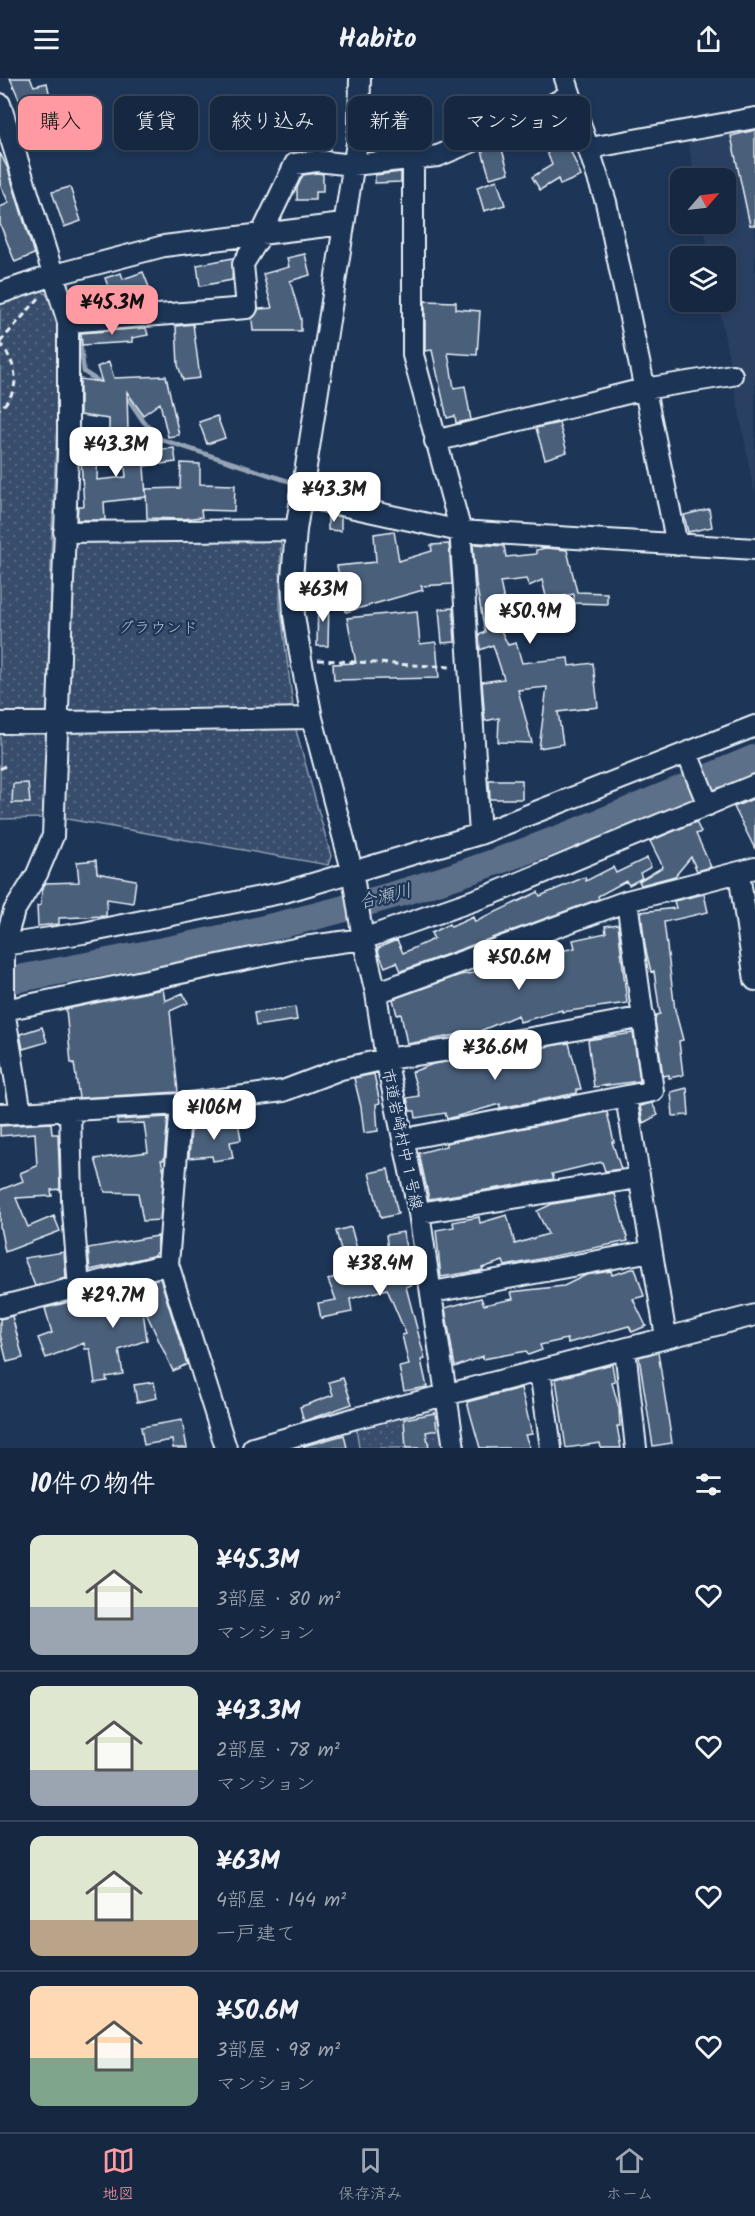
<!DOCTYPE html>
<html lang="ja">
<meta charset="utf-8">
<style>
body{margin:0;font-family:Kalam,"Klee One",sans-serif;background:#23344c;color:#f1f3f6;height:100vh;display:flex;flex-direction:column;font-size:22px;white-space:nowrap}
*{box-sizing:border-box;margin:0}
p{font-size:20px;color:#9ea6b1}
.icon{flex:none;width:33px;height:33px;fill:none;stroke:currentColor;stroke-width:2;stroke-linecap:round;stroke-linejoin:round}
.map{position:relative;height:1370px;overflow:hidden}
.panel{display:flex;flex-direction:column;background:#162841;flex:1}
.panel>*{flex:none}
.hud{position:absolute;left:18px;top:18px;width:720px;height:54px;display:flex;gap:12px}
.needle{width:39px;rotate:62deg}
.controls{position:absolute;left:670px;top:90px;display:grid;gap:12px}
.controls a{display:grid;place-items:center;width:66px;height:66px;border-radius:12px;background:#162841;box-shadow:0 3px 9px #0003,0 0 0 2px #35445a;font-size:30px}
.price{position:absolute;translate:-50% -51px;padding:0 14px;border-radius:12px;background:#fff;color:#222;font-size:20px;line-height:39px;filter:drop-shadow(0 2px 3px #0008)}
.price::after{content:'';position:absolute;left:50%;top:36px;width:18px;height:14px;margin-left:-9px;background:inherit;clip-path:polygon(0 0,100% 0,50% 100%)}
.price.current{background:#ff9aa2;color:#111}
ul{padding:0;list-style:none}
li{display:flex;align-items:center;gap:18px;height:150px;padding:0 30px}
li+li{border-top:2px solid #35445a}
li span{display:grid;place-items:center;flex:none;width:168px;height:120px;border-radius:12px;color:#555}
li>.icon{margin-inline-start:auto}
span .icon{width:72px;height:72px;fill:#fffc;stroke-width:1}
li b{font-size:26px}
h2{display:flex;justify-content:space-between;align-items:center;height:72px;padding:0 30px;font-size:26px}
.pill{padding:0 21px;border-radius:12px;background:#162841;box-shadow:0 3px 9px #0003,0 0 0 2px #35445a;font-size:21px;line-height:54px}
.pill.current{background:#ff9aa2;color:#111}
header{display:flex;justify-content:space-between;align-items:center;height:78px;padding:0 30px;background:#162841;font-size:27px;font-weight:700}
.menu{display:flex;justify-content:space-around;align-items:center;height:84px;border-top:2px solid #35445a;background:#162841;font-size:16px;color:#9ea6b1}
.menu a{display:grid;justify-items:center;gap:3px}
.menu .current{color:#ff9aa2}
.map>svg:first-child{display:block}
.built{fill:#2a4162}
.green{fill:url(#green-dots);stroke:#909fb2;stroke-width:1.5}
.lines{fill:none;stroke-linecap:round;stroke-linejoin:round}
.stream{stroke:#95a4b5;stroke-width:4.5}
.river{stroke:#5d7089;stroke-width:27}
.building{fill:#495e7a;stroke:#e8f1f8;stroke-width:1.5}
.minor-casing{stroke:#e8f1f8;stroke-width:24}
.path{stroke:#e8f1f8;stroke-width:3;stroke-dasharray:6 4.5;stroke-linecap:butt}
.minor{stroke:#1d3557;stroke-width:20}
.labels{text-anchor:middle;stroke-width:4.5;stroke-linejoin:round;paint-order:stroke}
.park-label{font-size:16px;fill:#b3c0ce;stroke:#1d3557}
.street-label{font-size:16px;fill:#e8f1f8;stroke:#1d3557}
.water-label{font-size:18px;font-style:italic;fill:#b7c4d1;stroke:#1d3557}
</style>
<header><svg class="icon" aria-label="menu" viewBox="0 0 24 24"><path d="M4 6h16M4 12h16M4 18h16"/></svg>Habito<svg class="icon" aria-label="share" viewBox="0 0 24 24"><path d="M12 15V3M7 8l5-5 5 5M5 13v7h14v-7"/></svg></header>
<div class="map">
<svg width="755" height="1370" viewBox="0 0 755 1370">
<defs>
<pattern id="green-dots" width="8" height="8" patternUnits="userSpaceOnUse" patternTransform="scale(1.5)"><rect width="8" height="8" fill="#374d6c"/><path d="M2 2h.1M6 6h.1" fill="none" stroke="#546782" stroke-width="1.8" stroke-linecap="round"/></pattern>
</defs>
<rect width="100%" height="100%" fill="#1d3557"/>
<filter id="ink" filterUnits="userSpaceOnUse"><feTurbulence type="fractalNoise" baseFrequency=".0167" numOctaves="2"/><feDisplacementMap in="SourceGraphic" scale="12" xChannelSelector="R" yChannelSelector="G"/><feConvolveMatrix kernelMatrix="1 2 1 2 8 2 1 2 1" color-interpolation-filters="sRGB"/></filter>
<g filter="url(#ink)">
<path class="built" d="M 755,49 L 755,418 L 718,224 L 726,224 L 726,178 L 710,178 L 703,146 L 726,146 L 726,100 L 695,100 L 688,64 Z
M 355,1348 L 358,1370 L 277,1370 Z"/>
<path class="green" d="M 41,212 C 57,223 58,241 61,259 L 52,454 L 44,740 L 0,741 L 0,226 Z
M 70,460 L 281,461 L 280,527 L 296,652 L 331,778 L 328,787 L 62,740 Z
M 431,1328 L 436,1332 L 443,1370 L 359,1370 L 356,1348 Z"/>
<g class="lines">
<path class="stream" d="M 78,248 L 84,294 L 103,306
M 122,319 L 129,322 L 143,343 L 160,361 L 288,403"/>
<path class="river" d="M 0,904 C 141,878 283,851 420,809 C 534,774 645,726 755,680"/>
</g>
<path class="building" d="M 10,0 L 30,0 L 34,8 L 47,5 L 50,19 L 38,22 L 43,36 L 28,42 Z
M 321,36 L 331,62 L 330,72 L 319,71 L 319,62 L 310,66 L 301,44 Z
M 563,40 L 569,57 L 565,59 L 581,98 L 560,107 L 558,101 L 540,112 L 532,99 L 552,87 L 547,74 L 557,70 L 548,46 Z
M 755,52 L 755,147 L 750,147 L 731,58 Z
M 500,65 L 509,95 L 490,100 L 482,73 Z
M 0,75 L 8,91 L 34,176 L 15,184 L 0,146 L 0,129 L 9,125 L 0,106 Z
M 401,94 L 401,104 L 375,105 L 375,97 Z
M 317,95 L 323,96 L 323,114 L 315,114 L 315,122 L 297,122 L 297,110 L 303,97 Z
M 497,102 L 505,127 L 484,133 L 477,109 Z
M 70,109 L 81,143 L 64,149 L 52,114 Z
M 305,176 L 310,197 L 290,203 L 301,241 L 301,253 L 253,253 L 252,240 L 259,231 L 272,230 L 263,196 L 289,189 L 287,180 Z
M 233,180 L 232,202 L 200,208 L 197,187 Z
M 143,194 L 151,214 L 130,222 L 132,227 L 115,228 L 105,200 L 121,195 L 123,201 Z
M 425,223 L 456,224 L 456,231 L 480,233 L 477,277 L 448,275 L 454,310 L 465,308 L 471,342 L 456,345 L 455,338 L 447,340 L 432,272 L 425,273 Z
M 193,246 L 200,300 L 183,302 L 178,287 L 176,248 Z
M 146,250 L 148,257 L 132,260 L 132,264 L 82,267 L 81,255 Z
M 109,284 L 114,300 L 166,298 L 179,357 L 168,359 L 160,325 L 143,337 L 127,314 L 128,354 L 109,354 L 109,341 L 80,337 L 80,301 L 102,304 L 97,289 Z
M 217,338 L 225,360 L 207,366 L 199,344 Z
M 559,345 L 567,374 L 545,381 L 536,350 Z
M 80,365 L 98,365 L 97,402 L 126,399 L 123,368 L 142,366 L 142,373 L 174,370 L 176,384 L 144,388 L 146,419 L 104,424 L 105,442 L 77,442 L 78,428 L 84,428 Z
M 181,385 L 200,386 L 200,406 L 235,407 L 234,433 L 201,432 L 202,439 L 183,441 L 147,440 L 146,411 L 180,410 Z
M 709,431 L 712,449 L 688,454 L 684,437 Z
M 328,436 L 341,439 L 341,453 L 328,452 Z
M 394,453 L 399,483 L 432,473 L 431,467 L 449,466 L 452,506 L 421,508 L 423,512 L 346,534 L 337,488 L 376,484 L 374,456 Z
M 473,466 L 504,468 L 506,479 L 536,476 L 536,472 L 546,470 L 567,472 L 577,514 L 607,515 L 607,526 L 574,525 L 574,516 L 547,522 L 542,502 L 529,508 L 526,501 L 500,504 L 506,533 L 493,536 L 508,567 L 516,565 L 522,585 L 568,580 L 569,588 L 593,585 L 598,629 L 558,634 L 563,666 L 539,670 L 547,609 L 518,612 L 532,665 L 498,664 L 499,640 L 485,643 L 482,604 L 504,601 L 493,567 L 480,572 L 479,557 L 485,554 L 476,505 Z
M 318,522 L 329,522 L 328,568 L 317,568 Z
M 453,530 L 455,564 L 442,565 L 439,531 Z
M 417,533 L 420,566 L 436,564 L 439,600 L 334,602 L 333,586 L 356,585 L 347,540 Z
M 489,702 L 522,702 L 522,721 L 490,721 Z
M 28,705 L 30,725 L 12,725 L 13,706 Z
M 755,720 L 755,771 L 734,729 Z
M 696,744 L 701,754 L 696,756 L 711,789 L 697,793 L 691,779 L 675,798 L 641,807 L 639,803 L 663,789 L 650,763 Z
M 647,780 L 651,789 L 640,795 L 642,800 L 629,807 L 626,803 L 598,818 L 599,821 L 401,893 L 397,884 L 385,889 L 379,876 L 378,870 L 397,862 L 403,875 L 434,861 L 431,855 L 449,846 L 451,849 L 473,839 L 475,844 L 538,814 L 540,818 L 585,799 L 586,803 L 613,789 L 616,795 Z
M 96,782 L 97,795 L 136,802 L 133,825 L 107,821 L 106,838 L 59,840 L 59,846 L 38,848 L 37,828 L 41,827 L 42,810 L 46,805 L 79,804 L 77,784 Z
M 704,816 L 708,834 L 664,844 L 675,932 L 683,962 L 679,963 L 683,997 L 669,1000 L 669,997 L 663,998 L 655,942 L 656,937 L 660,936 L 654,893 L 651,894 L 645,868 L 641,834 L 676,830 L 674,823 Z
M 618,846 L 627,925 L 562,934 L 562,932 L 520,944 L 518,937 L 480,953 L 480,955 L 463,958 L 463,956 L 407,966 L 401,936 L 397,937 L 393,921 L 460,897 L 480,894 L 479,891 L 527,882 L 546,874 L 546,876 L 575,870 L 573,862 L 606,855 L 605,848 Z
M 163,911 L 165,923 L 183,915 L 188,925 L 170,933 L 178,1014 L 79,1020 L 74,985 L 71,985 L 66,931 Z
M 295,929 L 297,942 L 256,948 L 254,935 Z
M 42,949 L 47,964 L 23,971 L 20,956 Z
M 633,955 L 640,1003 L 594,1009 L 588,962 Z
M 569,965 L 581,1011 L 577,1011 L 577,1015 L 500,1030 L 500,1026 L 447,1041 L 445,1035 L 416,1040 L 415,1033 L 410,1033 L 407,1020 L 419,1018 L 412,994 L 433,986 Z
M 374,996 L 380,1025 L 376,1026 L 378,1053 L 364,1055 L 361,1029 L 354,1000 Z
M 687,1010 L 689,1037 L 673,1038 L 671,1014 Z
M 652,1025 L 658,1037 L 643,1045 L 640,1028 Z
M 607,1034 L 614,1064 L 612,1064 L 621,1091 L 605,1093 L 602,1084 L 552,1096 L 554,1101 L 429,1121 L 419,1075 L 446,1068 L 446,1065 Z
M 192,1037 L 197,1050 L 238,1043 L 241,1062 L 230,1064 L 233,1080 L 213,1083 L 212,1078 L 189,1080 Z
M 168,1039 L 164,1082 L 161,1082 L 164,1093 L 160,1142 L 143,1143 L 138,1115 L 105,1114 L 95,1081 L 148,1074 L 144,1045 L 117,1046 L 117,1042 Z
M 51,1045 L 52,1056 L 58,1056 L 60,1111 L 51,1112 L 52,1118 L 16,1120 L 28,1149 L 54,1138 L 60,1153 L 5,1174 L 0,1149 L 0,1112 L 23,1103 L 20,1095 L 37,1088 L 35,1055 L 0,1058 L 0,1048 Z
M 388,1091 L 398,1136 L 381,1140 L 369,1095 Z
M 615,1116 L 628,1163 L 505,1188 L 503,1183 L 482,1190 L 483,1192 L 441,1199 L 436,1152 L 454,1149 L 453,1144 L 479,1139 L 480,1145 L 507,1137 L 515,1166 L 548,1156 L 537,1133 L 552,1126 Z
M 351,1149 L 363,1193 L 368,1192 L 371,1201 L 391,1196 L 386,1157 L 403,1154 L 413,1206 L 406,1209 L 425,1281 L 421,1282 L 427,1309 L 404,1313 L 399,1289 L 409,1287 L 402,1257 L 406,1256 L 387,1211 L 350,1221 L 352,1234 L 321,1240 L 318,1225 L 336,1222 L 328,1202 L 339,1197 L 340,1184 L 344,1184 L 336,1153 Z
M 158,1158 L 157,1175 L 152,1178 L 90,1192 L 88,1170 Z
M 64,1174 L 66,1200 L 35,1208 L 24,1180 Z
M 635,1190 L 644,1218 L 633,1221 L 646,1248 L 632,1254 L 629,1248 L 568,1265 L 567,1261 L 540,1267 L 542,1272 L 528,1277 L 526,1273 L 483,1281 L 483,1278 L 455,1289 L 445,1230 L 481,1220 L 484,1227 L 513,1221 L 511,1214 L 564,1208 L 586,1197 L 611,1193 L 612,1197 Z
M 160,1200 L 187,1286 L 173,1293 L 142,1226 L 147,1262 L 119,1272 L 123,1296 L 106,1299 L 107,1303 L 95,1305 L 90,1271 L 85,1271 L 84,1265 L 46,1280 L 38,1260 L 52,1255 L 45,1230 L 109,1214 L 112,1227 L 146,1220 L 140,1205 Z
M 12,1238 L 23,1280 L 7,1284 L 0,1256 L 0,1241 Z
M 658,1274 L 672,1365 L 653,1368 L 639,1279 Z
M 612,1286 L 615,1304 L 612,1305 L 619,1330 L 620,1348 L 617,1348 L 621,1370 L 601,1370 L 600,1365 L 566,1370 L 556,1301 Z
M 343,1300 L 352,1326 L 304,1343 L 300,1329 L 333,1317 L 329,1304 Z
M 154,1304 L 157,1320 L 137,1324 L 134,1307 Z
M 521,1310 L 532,1356 L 525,1357 L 530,1370 L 480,1370 L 467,1324 Z
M 435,1335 L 437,1352 L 426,1354 L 429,1370 L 406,1370 L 404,1341 Z
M 182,1342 L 187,1370 L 173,1370 L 172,1362 L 144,1367 L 141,1349 Z
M 344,1357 L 347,1370 L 304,1370 L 304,1368 Z"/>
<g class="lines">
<g class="minor-casing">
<path id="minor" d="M 360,0 L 359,52 L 296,452 L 292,500 L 294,537 L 301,581 L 312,640 L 352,792 L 363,861 L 376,915 L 386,981 L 419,1135 L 454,1370
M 565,0 L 606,124 L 677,467
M 0,26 L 68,244 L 68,375 L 53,758 L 37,796 L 14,833 L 4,867 L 4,932 L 21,1035
M 590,70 L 755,40
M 413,83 L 413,277 L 460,450 L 480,756
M 0,215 L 54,197 L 164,168 L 343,146
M 68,244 L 247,230 L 243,186 L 261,157 L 295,86 L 317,83 L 353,87 L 438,78 L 535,37 L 570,16
M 435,363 L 644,311 L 732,297
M 300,418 L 460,453 L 755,471
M 64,454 L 296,452
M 0,645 L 312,640
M 687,675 L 708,727
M 739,795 L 755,902
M 4,867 L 83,855 L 285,814 L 480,756 L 755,648
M 376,915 L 627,823 L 755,790
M 0,933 L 304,869 L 363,861 L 492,816 L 755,707
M 626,1019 L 666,1259
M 181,1026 L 168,1186 L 226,1370
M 70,1033 L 72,1122 L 79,1210
M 0,1036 L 181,1026 L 283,1013 L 341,991 L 386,981 L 526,961 L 644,939
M 405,1061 L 653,1013 L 627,823
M 419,1135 L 638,1100
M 433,1214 L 651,1173
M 0,1229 L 168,1186
M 625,1271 L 636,1370
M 540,1293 L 551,1370
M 253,1370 L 356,1340 L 755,1237"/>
</g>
<path class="path" d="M 0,264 L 40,219
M 0,265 C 17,287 23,310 0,331
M 318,582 L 452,589
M 0,691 L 5,688"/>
<use href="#minor" class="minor"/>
</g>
</g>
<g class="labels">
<g class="park-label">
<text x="158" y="555">グラウンド</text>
</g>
<g class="street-label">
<text transform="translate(403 1061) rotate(78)" y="6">市道岩崎村中１号線</text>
</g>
<g class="water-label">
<text transform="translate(385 818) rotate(-14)" y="6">合瀬川</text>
</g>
</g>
</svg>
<div class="controls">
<a><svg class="needle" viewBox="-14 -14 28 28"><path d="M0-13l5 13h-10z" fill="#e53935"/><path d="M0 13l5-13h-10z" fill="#9ea6b1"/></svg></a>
<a><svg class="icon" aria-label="layers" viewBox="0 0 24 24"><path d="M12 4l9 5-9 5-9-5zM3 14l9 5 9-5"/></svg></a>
</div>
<b class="price current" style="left:112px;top:258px">¥45.3M</b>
<b class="price" style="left:116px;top:400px">¥43.3M</b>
<b class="price" style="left:334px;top:445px">¥43.3M</b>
<b class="price" style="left:323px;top:545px">¥63M</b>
<b class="price" style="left:530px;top:567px">¥50.9M</b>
<b class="price" style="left:519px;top:913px">¥50.6M</b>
<b class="price" style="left:495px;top:1003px">¥36.6M</b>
<b class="price" style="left:214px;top:1063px">¥106M</b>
<b class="price" style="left:380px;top:1219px">¥38.4M</b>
<b class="price" style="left:113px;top:1251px">¥29.7M</b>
<div class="hud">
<a class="pill current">購入</a>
<a class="pill">賃貸</a>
<a class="pill">絞り込み</a>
<a class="pill">新着</a>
<a class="pill">マンション</a>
</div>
</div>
<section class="panel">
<h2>10件の物件<svg class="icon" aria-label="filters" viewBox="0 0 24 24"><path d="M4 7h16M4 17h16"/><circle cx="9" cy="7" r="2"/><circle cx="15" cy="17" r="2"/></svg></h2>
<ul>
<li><span style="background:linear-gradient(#dfe7d0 60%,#9aa5b1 0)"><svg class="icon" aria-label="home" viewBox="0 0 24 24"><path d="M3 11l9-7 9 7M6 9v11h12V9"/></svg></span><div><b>¥45.3M</b><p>3部屋 · 80 m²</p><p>マンション</p></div><svg class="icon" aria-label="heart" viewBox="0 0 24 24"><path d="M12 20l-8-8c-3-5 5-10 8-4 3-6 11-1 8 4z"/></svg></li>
<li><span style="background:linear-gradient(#dfe7d0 70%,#9aa5b1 0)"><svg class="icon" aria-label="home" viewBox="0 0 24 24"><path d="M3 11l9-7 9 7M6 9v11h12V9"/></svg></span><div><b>¥43.3M</b><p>2部屋 · 78 m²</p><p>マンション</p></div><svg class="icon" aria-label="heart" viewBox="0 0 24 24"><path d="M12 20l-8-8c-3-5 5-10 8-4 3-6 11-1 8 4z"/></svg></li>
<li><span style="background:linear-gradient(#dfe7d0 70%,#b9a48a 0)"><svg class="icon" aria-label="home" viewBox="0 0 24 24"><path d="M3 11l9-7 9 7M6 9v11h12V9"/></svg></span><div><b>¥63M</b><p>4部屋 · 144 m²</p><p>一戸建て</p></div><svg class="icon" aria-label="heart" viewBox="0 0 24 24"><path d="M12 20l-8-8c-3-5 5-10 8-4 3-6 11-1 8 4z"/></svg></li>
<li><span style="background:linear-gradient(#ffd9b3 60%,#7fa58c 0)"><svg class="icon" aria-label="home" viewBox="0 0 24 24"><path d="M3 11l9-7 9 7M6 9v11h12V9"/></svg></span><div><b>¥50.6M</b><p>3部屋 · 98 m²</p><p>マンション</p></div><svg class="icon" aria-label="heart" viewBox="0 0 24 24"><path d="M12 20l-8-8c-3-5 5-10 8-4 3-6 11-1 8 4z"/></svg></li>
</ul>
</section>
<nav class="menu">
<a class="current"><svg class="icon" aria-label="map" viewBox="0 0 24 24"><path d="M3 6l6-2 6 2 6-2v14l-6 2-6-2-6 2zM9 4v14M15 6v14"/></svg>地図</a>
<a><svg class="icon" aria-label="saved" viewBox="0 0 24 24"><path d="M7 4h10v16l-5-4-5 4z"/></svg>保存済み</a>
<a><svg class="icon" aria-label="home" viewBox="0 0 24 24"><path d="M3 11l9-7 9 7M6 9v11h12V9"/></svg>ホーム</a>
</nav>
